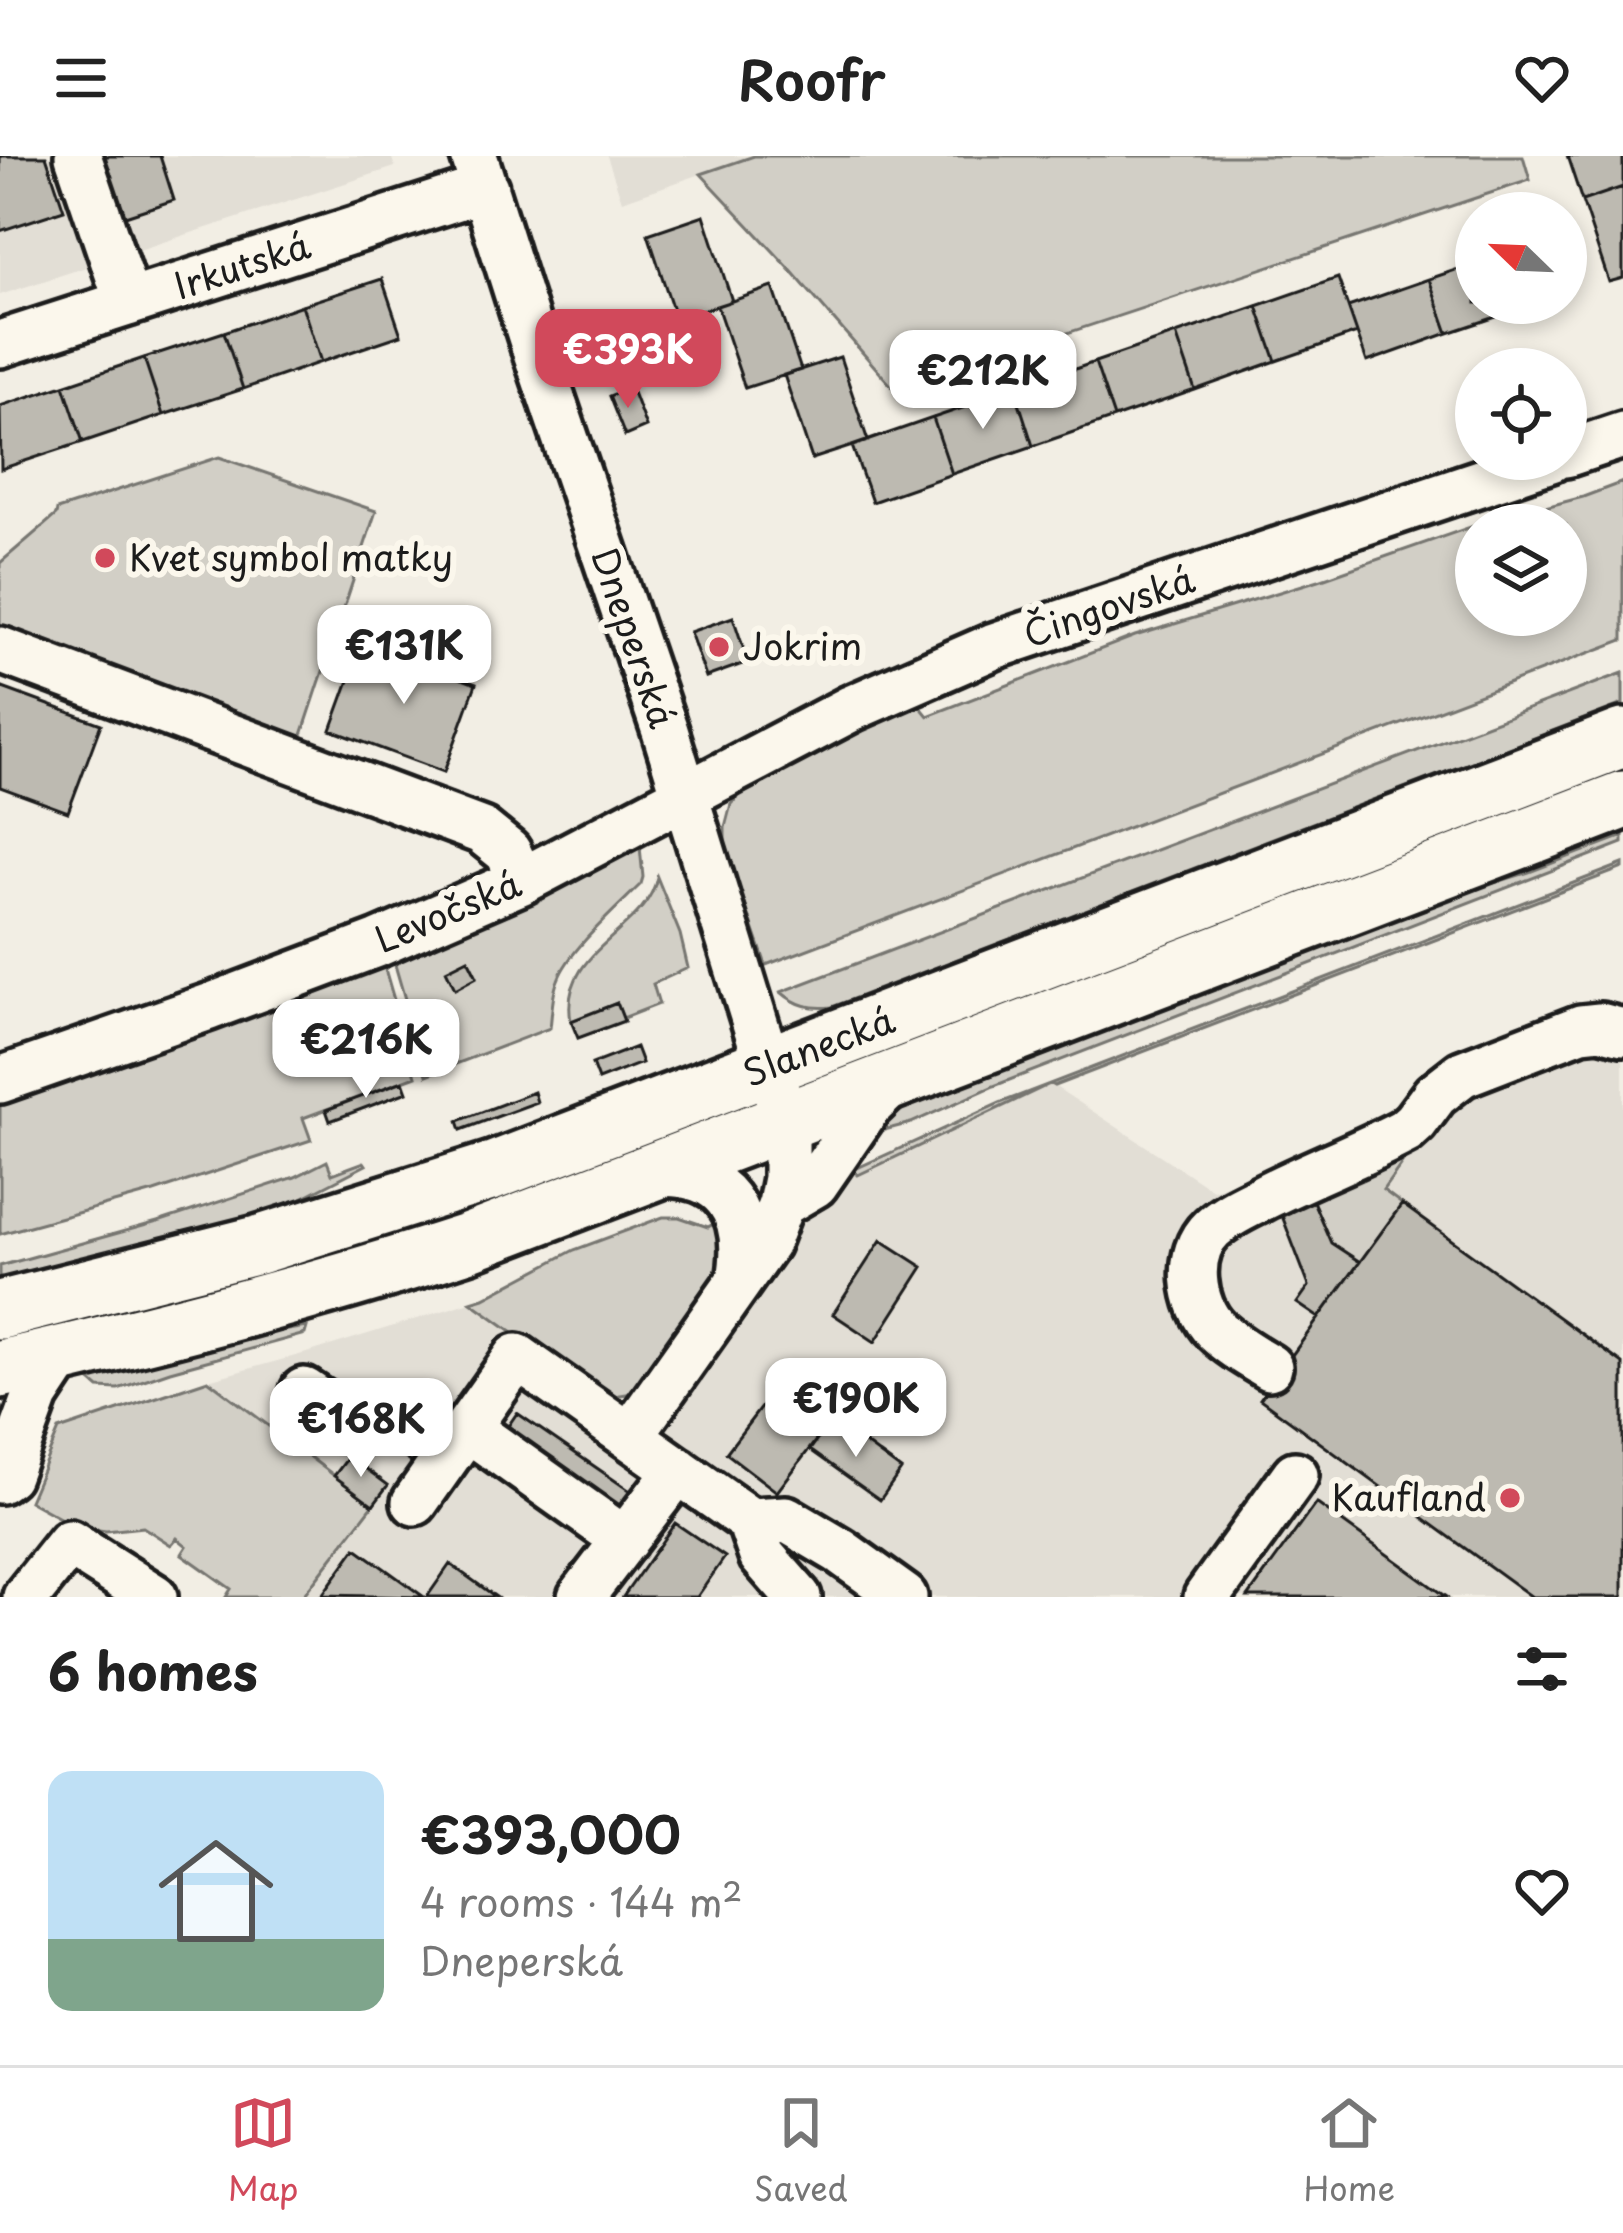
<!DOCTYPE html>
<meta charset="utf-8">
<style>
body{margin:0;font-family:"Playpen Sans",sans-serif;background:#f6f6f6;color:#222;height:100vh;display:flex;flex-direction:column;font-size:45px;white-space:nowrap}
*{box-sizing:border-box;margin:0}
p{font-size:39px;color:#767676}
.icon{flex:none;width:66px;height:66px;fill:none;stroke:currentColor;stroke-width:2;stroke-linecap:round;stroke-linejoin:round}
.map{position:relative;height:1441px;overflow:hidden}
.panel{display:flex;flex-direction:column;background:#fff;flex:1}
.panel>*{flex:none}
.needle{width:78px;rotate:293deg}
.buttons{position:absolute;left:1455px;top:36px;display:grid;gap:24px}
.buttons a{display:grid;place-items:center;width:132px;height:132px;border-radius:50%;background:#fff;box-shadow:0 6px 18px #0003;font-size:60px}
.price{position:absolute;translate:-50% -102px;padding:0 27px;border-radius:24px;background:#fff;color:#222;font-size:39px;line-height:78px;filter:drop-shadow(0 3px 6px #0008)}
.price::after{content:'';position:absolute;left:50%;top:72px;width:36px;height:27px;margin-left:-18px;background:inherit;clip-path:polygon(0 0,100% 0,50% 100%)}
.price.current{background:#d1495b;color:#fff}
ul{padding:0;list-style:none}
li{display:flex;align-items:center;gap:36px;height:300px;padding:0 48px}
li span{display:grid;place-items:center;flex:none;width:336px;height:240px;border-radius:24px;color:#555}
li>.icon{margin-inline-start:auto}
span .icon{width:144px;height:144px;fill:#fffc;stroke-width:1}
li b{font-size:51px}
h2{display:flex;justify-content:space-between;align-items:center;height:144px;padding:0 48px;font-size:51px}
header{display:flex;justify-content:space-between;align-items:center;height:156px;padding:0 48px;background:#fff;font-size:54px;font-weight:600}
.menu{display:flex;justify-content:space-around;align-items:center;height:168px;border-top:3px solid #e0e0e0;background:#fff;font-size:33px;color:#767676}
.menu a{display:grid;justify-items:center;gap:6px}
.menu .current{color:#d1495b}
.map>svg:first-child{display:block}
.built{fill:#e2ded5}
.green{fill:#d2cfc6;stroke:#777671;stroke-width:3}
.building{fill:#bdbab1;stroke:#1c1c1c;stroke-width:3}
.lines{fill:none;stroke-linecap:round;stroke-linejoin:round}
.minor-casing{stroke:#1c1c1c;stroke-width:54}
.major-casing{stroke:#1c1c1c;stroke-width:66}
.minor{stroke:#fbf7ec;stroke-width:45}
.major{stroke:#fbf7ec;stroke-width:57}
.poi-dot{fill:#d1495b;stroke:#fbf7ec;stroke-width:4.5}
.labels{text-anchor:middle;stroke-width:12;stroke-linejoin:round;paint-order:stroke}
.street-label{font-size:36px;fill:#1c1c1c;stroke:#fbf7ec}
.poi-label{font-size:36px;fill:#1c1c1c;stroke:#fbf7ec;text-anchor:start}
</style>
<header><svg class="icon" aria-label="menu" viewBox="0 0 24 24"><path d="M4 6h16M4 12h16M4 18h16"/></svg>Roofr<svg class="icon" aria-label="heart" viewBox="0 0 24 24"><path d="M12 20l-8-8c-3-5 5-10 8-4 3-6 11-1 8 4z"/></svg></header>
<div class="map">
<svg width="1623" height="1441" viewBox="0 0 1623 1441">
<rect width="100%" height="100%" fill="#f2eee4"/>
<filter id="ink" filterUnits="userSpaceOnUse"><feTurbulence type="fractalNoise" baseFrequency=".00833" numOctaves="2"/><feDisplacementMap in="SourceGraphic" scale="24" xChannelSelector="R" yChannelSelector="G"/><feConvolveMatrix kernelMatrix="1 2 1 2 8 2 1 2 1" color-interpolation-filters="sRGB"/></filter>
<g filter="url(#ink)">
<path class="built" d="M 0,0 L 391,0 L 395,11 L 0,139 Z
M 607,0 L 754,0 L 622,45 Z
M 1623,860 L 1623,1441 L 302,1441 L 372,1348 L 208,1224 L 310,1196 L 471,1146 L 652,1273 L 836,1019 L 853,1014 L 858,1019 L 1051,928 L 1213,1034 L 1295,1005 Z"/>
<path class="green" d="M 754,0 L 1523,0 L 1530,24 L 895,234 L 788,111 L 701,18 Z
M 219,301 L 376,355 L 300,585 L 0,471 L 0,407 L 56,359 L 57,354 Z
M 1623,326 L 1623,484 L 766,809 L 725,690 L 725,671 L 731,648 L 755,625 L 915,544 L 928,560 L 1135,480 L 1319,424 L 1476,369 L 1476,459 L 1566,459 L 1566,369 L 1477,369 L 1583,341 Z
M 1623,517 L 1623,548 L 832,851 C 811,853 797,850 781,836 Z
M 1623,680 L 1623,687 L 994,930 L 911,967 L 865,979 L 879,959 L 1300,787 L 1529,716 Z
M 640,691 L 643,721 L 641,728 C 618,751 568,795 558,824 C 552,838 552,857 550,872 L 427,919 L 393,802 L 623,695 Z
M 1623,708 L 1623,712 L 1054,930 L 1050,928 L 858,1019 L 853,1014 L 1000,947 Z
M 657,721 L 680,778 L 688,812 L 653,828 L 659,848 L 623,862 L 617,847 L 571,865 C 558,793 647,776 657,721 Z
M 383,806 L 416,920 L 303,962 L 311,984 L 154,1036 L 0,1078 L 0,940 Z
M 1417,986 L 1383,1034 L 1402,1048 L 1360,1106 L 1331,1087 L 1309,1036 Z
M 327,1005 L 332,1018 L 364,1006 L 366,1009 L 282,1052 L 172,1082 L 41,1113 L 38,1118 L 0,1135 L 0,1110 L 161,1065 L 295,1021 Z
M 663,1061 L 679,1061 L 708,1071 L 720,1064 L 723,1097 L 708,1133 L 633,1237 L 614,1240 L 593,1233 L 471,1146 L 484,1142 L 574,1094 Z
M 307,1171 L 305,1178 L 170,1215 L 118,1233 L 99,1232 L 78,1214 L 162,1193 Z
M 208,1224 L 373,1349 L 302,1441 L 226,1441 L 231,1433 L 182,1398 L 187,1390 L 177,1382 L 171,1389 L 143,1371 L 106,1375 L 76,1371 L 29,1345 L 59,1274 Z"/>
<path class="building" d="M 0,0 L 46,0 L 64,54 L 0,75 Z
M 103,0 L 160,0 L 174,44 L 122,61 Z
M 1567,0 L 1623,0 L 1623,31 L 1582,45 Z
M 1623,31 L 1623,122 L 1609,126 L 1582,45 Z
M 704,59 L 732,145 L 676,163 L 648,78 Z
M 1476,107 L 1476,147 L 1528,147 L 1529,150 L 1448,177 L 1429,123 Z
M 1338,122 L 1357,177 L 1276,205 L 1257,150 Z
M 382,123 L 401,179 L 321,206 L 302,149 Z
M 1429,123 L 1448,177 L 1367,206 L 1348,151 Z
M 773,131 L 801,214 L 745,232 L 717,150 Z
M 302,149 L 321,206 L 243,233 L 224,176 Z
M 1257,150 L 1276,205 L 1195,234 L 1176,178 Z
M 224,176 L 243,233 L 163,259 L 144,202 Z
M 1176,178 L 1195,234 L 1114,262 L 1095,206 Z
M 840,201 L 868,285 L 812,303 L 784,219 Z
M 144,202 L 163,259 L 83,286 L 64,229 Z
M 1095,206 L 1114,262 L 1033,290 L 1015,234 Z
M 64,229 L 83,286 L 1,313 L 0,250 Z
M 631,231 L 646,271 L 625,280 L 609,240 Z
M 1015,234 L 1033,290 L 952,318 L 933,262 Z
M 933,262 L 952,318 L 872,346 L 852,290 Z
M 733,461 L 748,506 L 706,521 L 690,476 Z
M 363,486 L 476,528 L 444,616 L 331,574 Z
M 0,531 L 101,568 L 68,656 L 0,631 Z
M 468,803 L 477,821 L 455,833 L 446,814 Z
M 617,847 L 624,865 L 578,882 L 571,865 Z
M 636,891 L 642,907 L 598,924 L 592,908 Z
M 403,925 L 407,936 L 330,965 L 326,954 Z
M 534,936 L 537,946 L 461,974 L 458,965 Z
M 1309,1036 L 1331,1087 L 1360,1106 L 1319,1162 L 1297,1147 L 1309,1130 L 1279,1052 Z
M 1402,1048 L 1623,1208 L 1623,1441 L 1532,1441 L 1260,1243 Z
M 881,1084 L 923,1111 L 875,1186 L 833,1158 Z
M 781,1225 L 832,1263 L 777,1336 L 726,1297 Z
M 416,1255 L 449,1278 L 423,1315 L 391,1292 Z
M 517,1257 L 633,1337 L 616,1362 L 500,1282 Z
M 832,1263 L 901,1314 L 880,1344 L 810,1294 Z
M 349,1300 L 388,1329 L 373,1349 L 334,1320 Z
M 1316,1347 L 1446,1441 L 1248,1441 Z
M 675,1367 L 725,1401 L 697,1441 L 623,1441 Z
M 356,1392 L 424,1441 L 322,1439 Z
M 450,1408 L 496,1441 L 427,1441 Z"/>
<g class="lines">
<g class="minor-casing">
<path id="minor" d="M 78,0 L 128,147
M 474,0 L 535,193 L 665,575 L 786,967 L 786,1022 L 781,1048 L 766,1087 L 630,1280
M 0,188 L 485,32
M 1566,298 L 1623,279
M 0,494 L 482,675 L 508,696 L 522,725
M 0,924 L 209,851 L 379,787 L 522,725 L 852,552 L 994,490 L 1551,303
M 652,1018 C 725,1012 752,1056 740,1124
M 781,1048 L 815,1028 L 868,951 L 895,925
M 1269,1211 C 1251,1200 1231,1189 1216,1174 C 1191,1149 1185,1097 1212,1072 C 1226,1059 1244,1051 1260,1043 C 1308,1018 1358,1000 1405,975 L 1415,966 L 1435,939 L 1462,918 L 1581,872 L 1600,870 L 1623,876
M 304,1235 L 362,1274
M 467,1272 L 625,1384
M 0,1324 L 7,1319 L 36,1240 L 63,1199
M 415,1346 L 517,1201 L 750,1365 L 762,1400 L 798,1441
M 750,1365 L 786,1363 L 840,1395 L 904,1441
M 26,1441 L 69,1387 L 154,1441
M 581,1441 L 678,1314
M 1207,1441 L 1295,1319"/>
</g>
<g class="major-casing">
<path id="major" d="M 0,1154 L 258,1089 L 493,1015 L 1623,582
M 0,1213 C 157,1177 314,1137 467,1087 L 1623,644"/>
</g>
<use href="#minor" class="minor"/>
<use href="#major" class="major"/>
</g>
</g>
<g class="poi-dot">
<circle cx="105" cy="402" r="12"/>
<circle cx="719" cy="491" r="12"/>
<circle cx="1510" cy="1342" r="12"/>
</g>
<g class="labels">
<g class="street-label">
<text transform="translate(242 110) rotate(-18)" y="13">Irkutská</text>
<text transform="translate(1109 451) rotate(-19)" y="13">Čingovská</text>
<text transform="translate(633 482) rotate(71)" y="13">Dneperská</text>
<text transform="translate(448 756) rotate(-23)" y="13">Levočská</text>
<text transform="translate(819 891) rotate(-21)" y="13">Slanecká</text>
</g>
<g class="poi-label">
<text x="129" y="415">Kvet symbol matky</text>
<text x="743" y="504">Jokrim</text>
<text x="1486" y="1355" text-anchor="end">Kaufland</text>
</g>
</g>
</svg>
<div class="buttons">
<a><svg class="needle" viewBox="-14 -14 28 28"><path d="M0-13l5 13h-10z" fill="#e53935"/><path d="M0 13l5-13h-10z" fill="#767676"/></svg></a>
<a><svg class="icon" aria-label="locate" viewBox="0 0 24 24"><circle cx="12" cy="12" r="6"/><path d="M12 2v4M12 18v4M2 12h4M18 12h4"/></svg></a>
<a><svg class="icon" aria-label="layers" viewBox="0 0 24 24"><path d="M12 4l9 5-9 5-9-5zM3 14l9 5 9-5"/></svg></a>
</div>
<b class="price current" style="left:628px;top:255px">€393K</b>
<b class="price" style="left:983px;top:276px">€212K</b>
<b class="price" style="left:404px;top:551px">€131K</b>
<b class="price" style="left:366px;top:945px">€216K</b>
<b class="price" style="left:856px;top:1304px">€190K</b>
<b class="price" style="left:361px;top:1324px">€168K</b>
</div>
<section class="panel">
<h2>6 homes<svg class="icon" aria-label="filters" viewBox="0 0 24 24"><path d="M4 7h16M4 17h16"/><circle cx="9" cy="7" r="2"/><circle cx="15" cy="17" r="2"/></svg></h2>
<ul>
<li><span style="background:linear-gradient(#bfe0f5 70%,#7fa58c 0)"><svg class="icon" aria-label="home" viewBox="0 0 24 24"><path d="M3 11l9-7 9 7M6 9v11h12V9"/></svg></span><div><b>€393,000</b><p>4 rooms · 144 m²</p><p>Dneperská</p></div><svg class="icon" aria-label="heart" viewBox="0 0 24 24"><path d="M12 20l-8-8c-3-5 5-10 8-4 3-6 11-1 8 4z"/></svg></li>
</ul>
</section>
<nav class="menu">
<a class="current"><svg class="icon" aria-label="map" viewBox="0 0 24 24"><path d="M3 6l6-2 6 2 6-2v14l-6 2-6-2-6 2zM9 4v14M15 6v14"/></svg>Map</a>
<a><svg class="icon" aria-label="saved" viewBox="0 0 24 24"><path d="M7 4h10v16l-5-4-5 4z"/></svg>Saved</a>
<a><svg class="icon" aria-label="home" viewBox="0 0 24 24"><path d="M3 11l9-7 9 7M6 9v11h12V9"/></svg>Home</a>
</nav>
